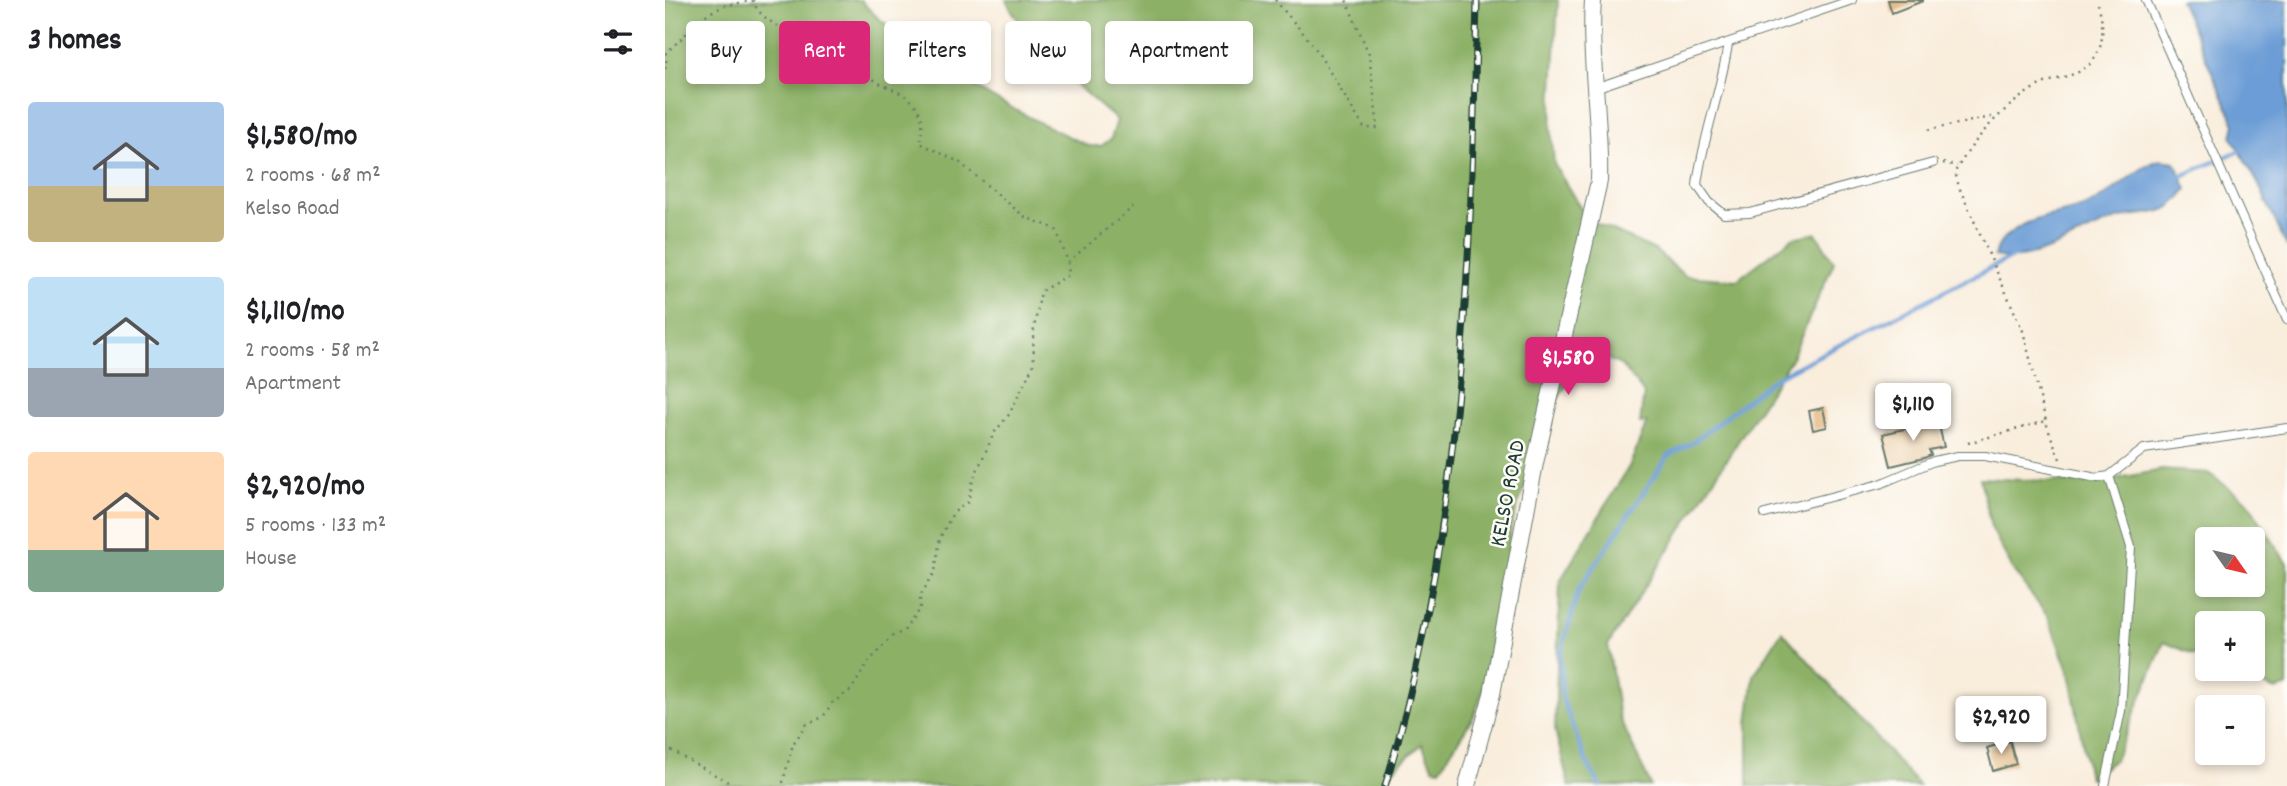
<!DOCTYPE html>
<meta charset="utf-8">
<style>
body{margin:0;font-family:Dekko,sans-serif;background:#f6f6f6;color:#202124;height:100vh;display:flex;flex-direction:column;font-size:26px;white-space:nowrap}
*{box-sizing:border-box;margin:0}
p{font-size:23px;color:#757577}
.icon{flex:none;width:38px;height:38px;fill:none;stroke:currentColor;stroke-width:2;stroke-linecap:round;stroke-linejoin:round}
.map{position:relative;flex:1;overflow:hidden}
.drawer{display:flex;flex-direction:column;background:#fff;width:665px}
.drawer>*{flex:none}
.guide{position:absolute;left:21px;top:21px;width:665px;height:63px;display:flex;gap:14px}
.needle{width:46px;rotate:124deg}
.buttons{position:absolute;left:1530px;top:527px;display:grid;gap:14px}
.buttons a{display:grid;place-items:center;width:70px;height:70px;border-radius:7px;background:#fff;box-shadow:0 4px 10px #0003;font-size:35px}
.price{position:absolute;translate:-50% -60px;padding:0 16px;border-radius:7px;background:#fff;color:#222;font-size:23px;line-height:46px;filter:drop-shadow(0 2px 4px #0008)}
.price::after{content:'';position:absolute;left:50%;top:42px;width:21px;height:16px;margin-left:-10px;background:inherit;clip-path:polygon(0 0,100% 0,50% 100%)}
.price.current{background:#db2777;color:#fff}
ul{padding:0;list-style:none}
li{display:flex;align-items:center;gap:21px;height:175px;padding:0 28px}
li span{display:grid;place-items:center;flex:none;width:196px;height:140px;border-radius:7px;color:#555}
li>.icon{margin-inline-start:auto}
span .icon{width:84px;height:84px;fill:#fffc;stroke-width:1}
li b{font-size:30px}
h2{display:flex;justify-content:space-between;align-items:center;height:84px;padding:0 28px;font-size:30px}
.chip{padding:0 24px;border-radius:7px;background:#fff;box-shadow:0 4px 10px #0003;font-size:24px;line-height:63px}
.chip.current{background:#db2777;color:#fff}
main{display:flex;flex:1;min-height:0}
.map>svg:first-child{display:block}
.forest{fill:#8cb166;stroke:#56774d;stroke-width:2;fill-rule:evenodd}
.water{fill:#6c9dd6;stroke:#466d85;stroke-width:2}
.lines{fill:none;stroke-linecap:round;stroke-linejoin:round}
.stream{stroke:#6c9dd6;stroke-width:4.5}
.building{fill:#e5bc87}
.service-casing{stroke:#6b7b6f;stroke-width:10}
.minor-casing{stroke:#6b7b6f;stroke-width:18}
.path{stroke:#6b7b6f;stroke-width:2.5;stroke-dasharray:2 5;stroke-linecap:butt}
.service{stroke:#fff;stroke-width:8}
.minor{stroke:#fff;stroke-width:16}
.rail-casing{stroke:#1f3d34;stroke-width:7}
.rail{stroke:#fdfcf7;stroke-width:4.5;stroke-dasharray:13;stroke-linecap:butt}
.labels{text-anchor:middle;stroke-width:5;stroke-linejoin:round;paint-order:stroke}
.street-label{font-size:23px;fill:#1f3d34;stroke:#fdfcf7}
</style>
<main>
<section class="drawer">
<h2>3 homes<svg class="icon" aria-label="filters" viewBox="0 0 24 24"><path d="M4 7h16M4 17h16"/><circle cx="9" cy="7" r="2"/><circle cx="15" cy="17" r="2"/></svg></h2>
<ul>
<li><span style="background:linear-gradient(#a9c7e8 60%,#c2b280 0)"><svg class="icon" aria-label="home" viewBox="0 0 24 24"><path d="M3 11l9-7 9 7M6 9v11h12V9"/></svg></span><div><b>$1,580/mo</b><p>2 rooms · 68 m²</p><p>Kelso Road</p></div></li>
<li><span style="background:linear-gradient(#bfe0f5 65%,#9aa5b1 0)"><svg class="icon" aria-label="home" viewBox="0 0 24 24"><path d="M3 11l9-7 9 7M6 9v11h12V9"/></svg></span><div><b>$1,110/mo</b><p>2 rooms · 58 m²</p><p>Apartment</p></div></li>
<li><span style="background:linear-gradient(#ffd9b3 70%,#7fa58c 0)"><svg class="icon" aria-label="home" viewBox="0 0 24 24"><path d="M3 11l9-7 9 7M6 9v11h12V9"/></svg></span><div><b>$2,920/mo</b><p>5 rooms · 133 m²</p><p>House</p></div></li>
</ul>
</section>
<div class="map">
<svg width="1622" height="786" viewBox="0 0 1622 786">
<rect width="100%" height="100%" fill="#fdfcf7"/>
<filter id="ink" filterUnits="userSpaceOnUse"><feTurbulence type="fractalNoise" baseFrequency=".0143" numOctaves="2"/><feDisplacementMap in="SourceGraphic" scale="14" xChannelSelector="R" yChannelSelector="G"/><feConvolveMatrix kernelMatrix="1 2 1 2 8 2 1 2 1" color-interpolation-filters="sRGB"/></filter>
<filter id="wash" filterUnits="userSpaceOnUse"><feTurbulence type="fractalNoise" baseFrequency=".00686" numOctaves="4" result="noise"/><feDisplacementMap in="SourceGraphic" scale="28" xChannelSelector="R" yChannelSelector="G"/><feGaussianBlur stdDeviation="1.57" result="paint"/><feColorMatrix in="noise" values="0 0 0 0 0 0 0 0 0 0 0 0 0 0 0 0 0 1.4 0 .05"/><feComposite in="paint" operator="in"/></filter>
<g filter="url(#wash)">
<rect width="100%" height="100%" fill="#f9eddc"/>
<path class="forest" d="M 0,0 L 196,0 C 208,16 225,27 241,40 C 298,84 358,116 424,146 L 436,146 L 446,139 L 452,120 C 410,85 367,49 341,0 L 893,0 L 886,127 L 889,164 L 922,219 L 990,250 L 1020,276 L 1072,280 L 1127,238 L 1151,233 L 1169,262 L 1127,357 L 943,645 L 954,717 L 986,786 L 904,786 L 890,730 L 895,581 L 965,465 L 982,422 L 975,423 L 979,393 L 956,365 L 930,353 L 909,372 L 883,416 L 846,526 L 836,640 L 809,716 L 775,769 L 768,768 L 757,744 L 728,770 L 718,786 L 0,786 Z
M 1497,470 L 1543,473 L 1583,502 L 1622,564 L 1622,687 L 1610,690 L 1561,669 L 1587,668 L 1587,623 L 1542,623 L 1542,660 L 1499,642 L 1450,760 L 1424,778 L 1405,676 L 1383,617 L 1348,570 L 1326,527 L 1315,478 L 1427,483 ZM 1542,539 L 1587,539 L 1587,584 L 1542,584 Z
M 1117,631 L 1254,786 L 1083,786 L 1083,724 L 1089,675 Z"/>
<path class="water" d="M 1515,0 L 1622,0 L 1622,247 L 1594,185 L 1567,137 L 1570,124 Z
M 1495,160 L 1510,162 L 1522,189 C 1516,197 1509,206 1499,210 C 1485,215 1470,214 1456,218 C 1417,229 1372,266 1329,256 C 1334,241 1343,233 1358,225 C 1379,214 1405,214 1426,204 C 1451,192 1470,168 1495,160 Z"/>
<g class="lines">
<path class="stream" d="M 1514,177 L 1574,151
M 935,786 L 920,759 L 897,698 L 895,655 L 914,589 L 1003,456 L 1027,443 L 1110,378 L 1351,255"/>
</g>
<g id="blocks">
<path class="building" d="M 1223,0 L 1258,0 L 1258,1 L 1227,13 Z
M 1158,408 L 1162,427 L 1148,430 L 1144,411 Z
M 1273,421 L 1279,447 L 1264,450 L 1266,455 L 1259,458 L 1226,466 L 1218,434 Z
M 1345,741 L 1351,764 L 1328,771 L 1322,748 Z"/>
</g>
</g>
<g filter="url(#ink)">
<use href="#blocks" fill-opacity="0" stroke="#6b7b6f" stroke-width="2"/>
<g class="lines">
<g class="service-casing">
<path id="service" d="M 1481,0 L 1622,320
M 1063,44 C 1056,92 1038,136 1032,185 L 1044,202 L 1059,214 L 1085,213 L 1268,163
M 930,88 L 1187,0
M 1100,514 L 1215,484 L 1269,461 L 1293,456 L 1320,456 L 1432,478 L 1444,476
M 1440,786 L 1456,711 L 1466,547 L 1444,476 L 1479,449 L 1622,428"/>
</g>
<g class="minor-casing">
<path id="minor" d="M 802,786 L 827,694 L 870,463 L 934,181 C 936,120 924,61 928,0"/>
</g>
<path class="path" d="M 88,0 C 93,25 153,45 176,56 C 190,63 201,76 216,84 C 230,91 246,95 254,111 C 259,121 257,133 255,143 L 294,162 L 360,217 L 391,229 L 403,262 L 404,275 L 376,291 L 368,334 L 369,364 L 343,416 L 329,433 L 308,480 L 303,502 L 288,513 L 275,538 L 270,572 L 255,596 L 255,608 L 239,631 L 226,637 L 203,663 L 186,690 L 167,703 L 158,717 L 142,724 L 128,744 L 117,786
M 610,0 L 649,46 L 699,128 L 713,128 L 704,54 L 681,0
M 0,54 L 42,14 L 61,5 L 87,1
M 0,69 L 2,56
M 1263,130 L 1331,116
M 1278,163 L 1292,166
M 403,262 L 468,207
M 1303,443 L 1381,421
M 1395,459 L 1383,429 L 1358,331 L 1294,187 L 1290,172 C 1309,139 1334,111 1366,90 C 1379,81 1397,79 1411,73 C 1440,61 1441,30 1433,4
M 0,747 L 70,786"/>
<use href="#service" class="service"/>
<use href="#minor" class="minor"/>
<g class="rail-casing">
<path id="rail" d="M 720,786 C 797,533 806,263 812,0"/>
</g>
<use href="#rail" class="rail"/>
</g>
</g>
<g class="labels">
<g class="street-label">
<text transform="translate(841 493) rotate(-79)" y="8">KELSO ROAD</text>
</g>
</g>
</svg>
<div class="buttons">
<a><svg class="needle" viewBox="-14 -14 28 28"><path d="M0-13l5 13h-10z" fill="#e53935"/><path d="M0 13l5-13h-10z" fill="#757577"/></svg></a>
<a>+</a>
<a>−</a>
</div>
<b class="price current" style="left:903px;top:397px">$1,580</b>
<b class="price" style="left:1248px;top:443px">$1,110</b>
<b class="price" style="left:1336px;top:756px">$2,920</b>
<div class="guide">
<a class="chip">Buy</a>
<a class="chip current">Rent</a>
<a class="chip">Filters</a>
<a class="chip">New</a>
<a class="chip">Apartment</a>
</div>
</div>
</main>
